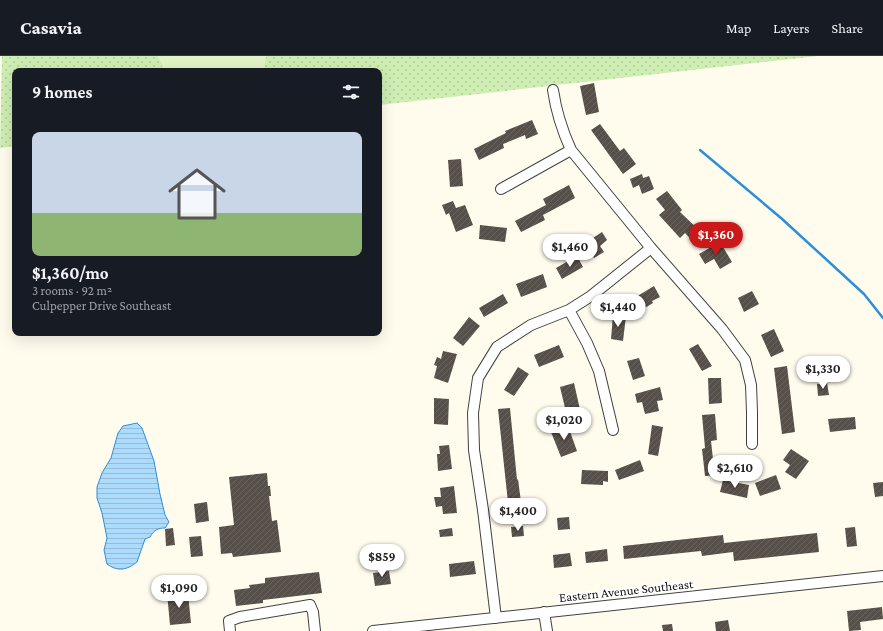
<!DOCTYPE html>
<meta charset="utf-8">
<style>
body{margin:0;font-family:"Crimson Pro",serif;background:#242831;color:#f1f3f6;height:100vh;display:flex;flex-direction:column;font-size:15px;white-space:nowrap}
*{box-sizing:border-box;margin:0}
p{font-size:13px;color:#9ea1a6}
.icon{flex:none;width:22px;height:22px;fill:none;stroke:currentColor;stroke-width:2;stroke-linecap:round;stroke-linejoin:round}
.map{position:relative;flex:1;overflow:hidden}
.details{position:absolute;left:12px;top:12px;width:370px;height:268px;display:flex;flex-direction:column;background:#171b24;border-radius:8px;box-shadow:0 4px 16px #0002}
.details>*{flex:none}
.price{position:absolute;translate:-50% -34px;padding:0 9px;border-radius:14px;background:#fff;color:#222;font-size:13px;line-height:26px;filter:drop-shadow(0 1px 2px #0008)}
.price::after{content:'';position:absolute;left:50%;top:24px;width:12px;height:9px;margin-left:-6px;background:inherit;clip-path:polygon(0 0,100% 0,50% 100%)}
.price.current{background:#cb1819;color:#fff}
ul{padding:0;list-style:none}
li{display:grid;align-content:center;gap:8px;height:212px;padding:0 20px}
li span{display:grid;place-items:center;height:124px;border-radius:8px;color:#555}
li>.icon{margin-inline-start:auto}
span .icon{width:72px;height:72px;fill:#fffc;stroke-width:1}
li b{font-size:17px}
h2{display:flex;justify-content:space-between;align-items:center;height:48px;padding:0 20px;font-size:17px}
header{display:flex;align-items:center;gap:24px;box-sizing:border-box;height:56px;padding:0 20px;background:#171b24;border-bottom:1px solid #363941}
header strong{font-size:19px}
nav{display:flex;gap:22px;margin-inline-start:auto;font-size:14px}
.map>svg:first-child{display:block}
.park{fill:url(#park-dots)}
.pitch{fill:#e2f4c6}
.water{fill:url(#water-rules);stroke:#2d8eda}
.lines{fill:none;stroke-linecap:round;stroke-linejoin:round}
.stream{stroke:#2d8eda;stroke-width:2.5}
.building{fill:url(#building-hatch)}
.minor-casing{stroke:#414141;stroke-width:12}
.minor{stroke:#fff;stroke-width:10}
.labels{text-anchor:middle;stroke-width:4;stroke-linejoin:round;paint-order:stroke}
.street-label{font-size:13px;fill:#0e0e0e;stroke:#fff}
</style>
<header>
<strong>Casavia</strong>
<nav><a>Map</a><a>Layers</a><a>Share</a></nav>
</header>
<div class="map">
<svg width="883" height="575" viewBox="0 0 883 575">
<defs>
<pattern id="park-dots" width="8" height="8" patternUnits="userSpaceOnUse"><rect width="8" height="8" fill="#cfeeb3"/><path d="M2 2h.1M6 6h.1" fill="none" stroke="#b1cb99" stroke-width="1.8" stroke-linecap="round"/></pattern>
<pattern id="water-rules" width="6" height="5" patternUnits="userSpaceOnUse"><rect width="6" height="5" fill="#addbfc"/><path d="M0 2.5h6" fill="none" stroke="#94bbd7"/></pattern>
<pattern id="building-hatch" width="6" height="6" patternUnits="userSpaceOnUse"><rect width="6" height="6" fill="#574f49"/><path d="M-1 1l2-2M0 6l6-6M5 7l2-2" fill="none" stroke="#6a645f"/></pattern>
</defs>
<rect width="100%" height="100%" fill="#fffcee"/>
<path class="park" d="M 2,0 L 818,0 L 379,49 L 379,15 L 15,15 L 15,90 L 0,92 Z"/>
<path class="pitch" d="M 158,0 L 266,0 L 264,15 L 164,15 Z"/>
<path class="water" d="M 137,367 L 142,372 L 154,405 L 160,438 L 165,459 L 169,466 L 165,472 C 158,472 154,474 150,481 L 145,483 L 137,506 C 127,514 118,516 107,508 L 104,494 L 107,482 L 102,457 L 97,442 L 97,431 L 102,417 L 111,402 L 118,377 L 123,370 Z"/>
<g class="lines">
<path class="stream" d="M 700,94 L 781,162 L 864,238 L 883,262"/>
</g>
<path class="building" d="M 594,27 L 599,56 L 586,59 L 580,30 Z
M 532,64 L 538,78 L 526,83 L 525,79 L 503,88 L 504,92 L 479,104 L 474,93 L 506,77 L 505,75 Z
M 600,68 L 620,95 L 624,92 L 636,108 L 623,118 L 591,74 Z
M 461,103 L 463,130 L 450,131 L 448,104 Z
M 642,118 L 643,122 L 649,120 L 654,133 L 642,138 L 639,129 L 633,132 L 630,123 Z
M 569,129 L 575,142 L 543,159 L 545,164 L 521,176 L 515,165 L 546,149 L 543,143 Z
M 667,135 L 682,154 L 680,156 L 702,177 L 694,186 L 685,177 L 680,182 L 659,159 L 665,154 L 656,143 Z
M 453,145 L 456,152 L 465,149 L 473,169 L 456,176 L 449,157 L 446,159 L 442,149 Z
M 480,169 L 507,172 L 505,186 L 479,183 Z
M 602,176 L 607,184 L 600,190 L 604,196 L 594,202 L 584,188 Z
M 720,186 L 732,206 L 720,213 L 714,203 L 705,208 L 699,198 Z
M 577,200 L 583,211 L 562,223 L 556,212 Z
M 543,218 L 547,231 L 521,241 L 516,228 Z
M 654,230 L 660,241 L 652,245 L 653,247 L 638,256 L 631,244 Z
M 752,235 L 759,248 L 744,256 L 738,242 Z
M 503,238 L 508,247 L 484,261 L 479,252 Z
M 613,259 L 626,260 L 623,285 L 611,283 Z
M 469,261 L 480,270 L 463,290 L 453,282 Z
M 774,273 L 784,295 L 771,301 L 761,279 Z
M 698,288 L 712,310 L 702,315 L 689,293 Z
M 559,289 L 564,301 L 539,311 L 534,299 Z
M 443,295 L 457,298 L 448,327 L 434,322 L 437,310 L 434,309 L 437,301 L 441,303 Z
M 639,302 L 645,320 L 633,324 L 627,305 Z
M 787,310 L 795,376 L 782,378 L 774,312 Z
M 518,311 L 529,318 L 514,340 L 504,334 Z
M 708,322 L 721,322 L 722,347 L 709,348 Z
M 574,327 L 581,358 L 572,360 L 571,355 L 566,356 L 560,331 Z
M 827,327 L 829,339 L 818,340 L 817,328 Z
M 660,331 L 663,344 L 657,345 L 659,355 L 645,358 L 642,346 L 637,347 L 635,338 Z
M 434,342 L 449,343 L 448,369 L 434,368 Z
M 510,352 L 517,424 L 518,423 L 522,454 L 509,456 L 498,353 Z
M 715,358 L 717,384 L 711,385 L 713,403 L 718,403 L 720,419 L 705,420 L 702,393 L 705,392 L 702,359 Z
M 855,361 L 856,373 L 830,376 L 828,363 Z
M 652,369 L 663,371 L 658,400 L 648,398 Z
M 568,370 L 577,395 L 561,401 L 551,376 Z
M 449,389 L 452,413 L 438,415 L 437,398 L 440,398 L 439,390 Z
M 791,393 L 809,405 L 796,423 L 785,416 L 790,409 L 783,404 Z
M 640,404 L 644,415 L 619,424 L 615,414 Z
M 582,414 L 608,415 L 608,426 L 603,425 L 603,429 L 581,428 Z
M 267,417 L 268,430 L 270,430 L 271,440 L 269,440 L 272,465 L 277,464 L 281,496 L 233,501 L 232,497 L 221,498 L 219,471 L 234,469 L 229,421 Z
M 776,419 L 781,433 L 760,440 L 755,427 Z
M 723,424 L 749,429 L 747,442 L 720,436 Z
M 883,426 L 883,440 L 875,441 L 873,427 Z
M 454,430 L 457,457 L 443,458 L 442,450 L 436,451 L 434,441 L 441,441 L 440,432 Z
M 207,446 L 209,465 L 196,467 L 194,448 Z
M 569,461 L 570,473 L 558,474 L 557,462 Z
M 523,470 L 524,480 L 512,481 L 511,471 Z
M 855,471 L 857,490 L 847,491 L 845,472 Z
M 173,472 L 175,489 L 166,490 L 165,473 Z
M 452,472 L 453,480 L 440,481 L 439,474 Z
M 817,477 L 819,496 L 734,505 L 733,496 L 702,500 L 701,495 L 624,503 L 623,490 L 723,479 L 724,487 Z
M 201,480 L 203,500 L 191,501 L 189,481 Z
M 607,493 L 608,505 L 586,507 L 585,496 Z
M 570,497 L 572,510 L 554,512 L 553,499 Z
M 474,505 L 476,518 L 450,521 L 449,508 Z
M 389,515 L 391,528 L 375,530 L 373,517 Z
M 319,516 L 322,537 L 263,544 L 263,547 L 236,550 L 234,534 L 250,532 L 249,529 L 265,527 L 265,522 Z
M 175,536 L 175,539 L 188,538 L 191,567 L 170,569 L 167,537 Z
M 882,551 L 883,563 L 860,566 L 861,574 L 849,575 L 847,555 Z
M 728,564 L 730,575 L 716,575 L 715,566 Z
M 672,568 L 673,575 L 663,575 L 662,569 Z"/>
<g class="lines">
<g class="minor-casing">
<path id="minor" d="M 553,34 C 556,55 562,74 571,94 L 651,192 L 722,273 L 745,304 L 751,329 L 752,356 L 752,388
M 501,133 L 571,94
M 569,254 L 587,287 L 599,315 L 613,374
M 544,556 L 547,575
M 496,562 L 483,454 L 474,394 L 473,357 L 478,322 L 497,291 L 531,269 L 569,254 L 591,240 L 651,192
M 230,575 L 229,565 L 240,561 L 310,549 L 313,556 L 315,575
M 373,575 L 883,520"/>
</g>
<use href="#minor" class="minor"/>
</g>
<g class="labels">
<g class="street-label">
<text transform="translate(626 534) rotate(-6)" y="5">Eastern Avenue Southeast</text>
</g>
</g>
</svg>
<b class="price current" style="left:716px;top:200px">$1,360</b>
<b class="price" style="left:570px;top:212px">$1,460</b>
<b class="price" style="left:618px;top:272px">$1,440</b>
<b class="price" style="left:823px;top:334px">$1,330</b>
<b class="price" style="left:564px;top:385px">$1,020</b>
<b class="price" style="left:735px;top:433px">$2,610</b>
<b class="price" style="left:518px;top:476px">$1,400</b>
<b class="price" style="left:382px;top:522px">$859</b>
<b class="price" style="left:179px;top:553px">$1,090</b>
<section class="details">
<h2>9 homes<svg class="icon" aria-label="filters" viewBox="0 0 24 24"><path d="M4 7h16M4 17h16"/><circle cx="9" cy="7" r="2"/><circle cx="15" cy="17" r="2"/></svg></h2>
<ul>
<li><span style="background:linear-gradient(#c9d6e8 65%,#8fb573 0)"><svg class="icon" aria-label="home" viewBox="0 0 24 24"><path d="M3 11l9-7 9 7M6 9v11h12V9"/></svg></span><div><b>$1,360/mo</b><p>3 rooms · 92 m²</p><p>Culpepper Drive Southeast</p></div></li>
</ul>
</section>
</div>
